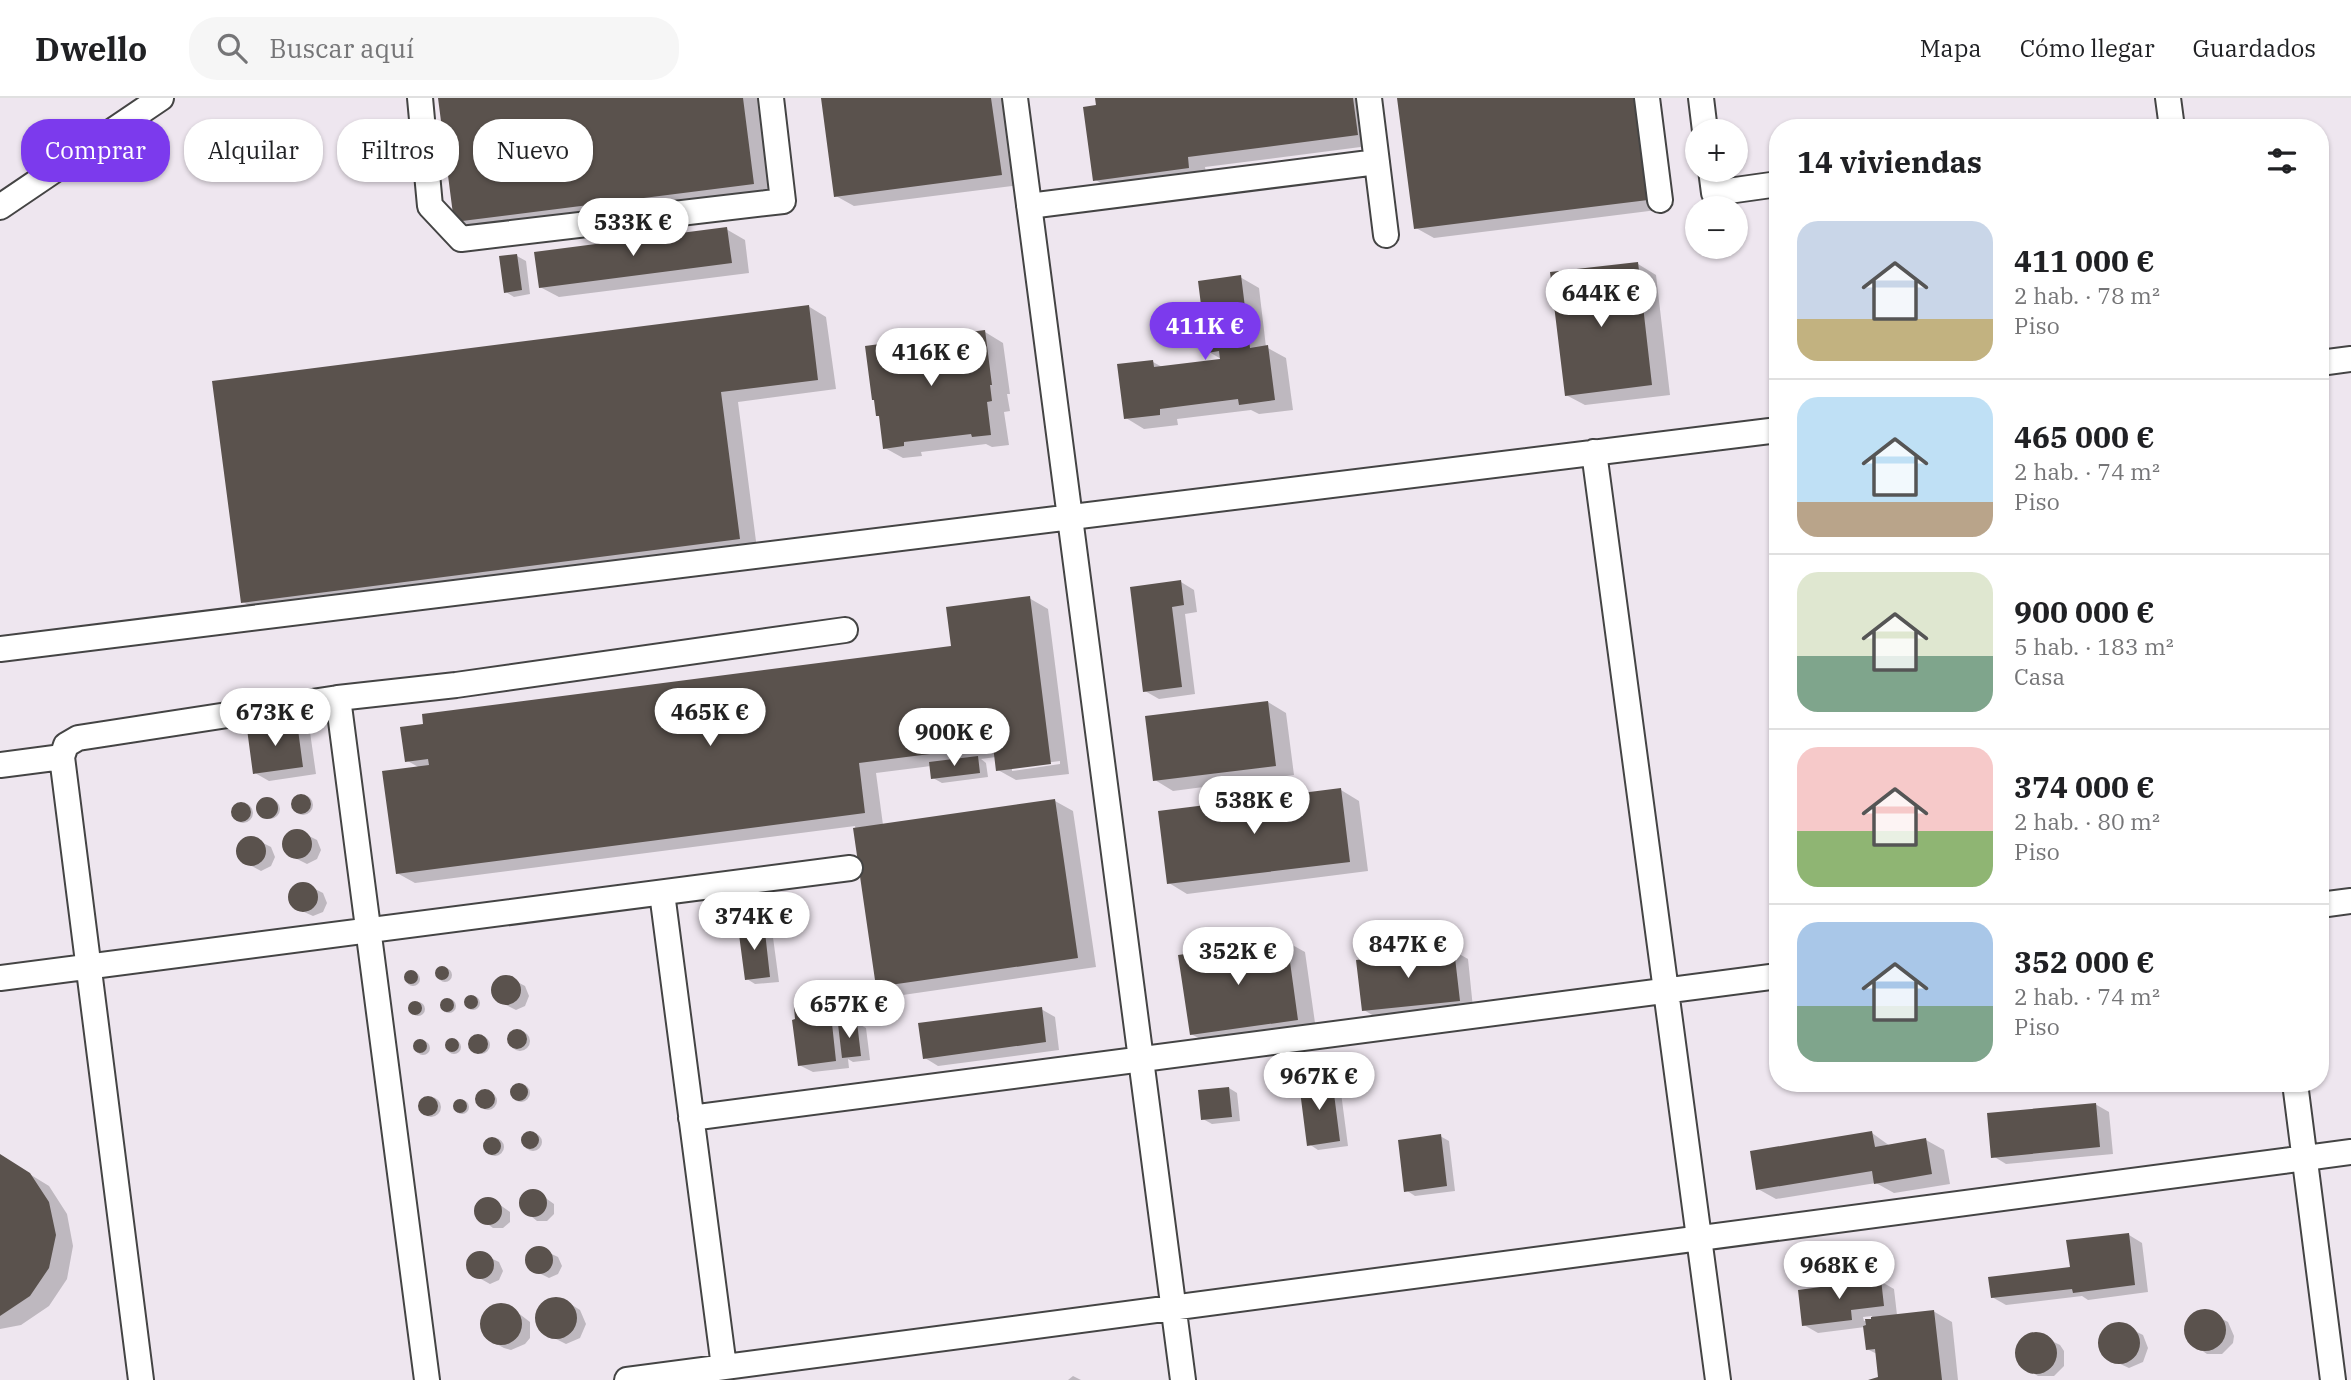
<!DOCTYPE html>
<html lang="es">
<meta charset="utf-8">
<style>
body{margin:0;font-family:"IBM Plex Serif",serif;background:#f6f6f6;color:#202124;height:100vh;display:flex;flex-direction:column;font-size:26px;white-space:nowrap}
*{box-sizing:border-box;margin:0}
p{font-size:23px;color:#757577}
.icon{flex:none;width:38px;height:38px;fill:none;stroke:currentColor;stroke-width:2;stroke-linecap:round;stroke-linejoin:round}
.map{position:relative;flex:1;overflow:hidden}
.panel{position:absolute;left:1769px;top:21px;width:560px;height:973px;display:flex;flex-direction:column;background:#fff;border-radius:28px;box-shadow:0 2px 5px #0004}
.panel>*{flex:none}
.guide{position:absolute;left:21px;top:21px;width:665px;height:63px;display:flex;gap:14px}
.controls{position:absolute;left:1685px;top:21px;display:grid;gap:14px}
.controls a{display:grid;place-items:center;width:63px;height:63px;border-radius:50%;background:#fff;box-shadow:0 2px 5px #0004;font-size:35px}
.price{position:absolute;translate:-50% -60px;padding:0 16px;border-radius:24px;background:#fff;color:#222;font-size:23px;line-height:46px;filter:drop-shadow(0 2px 4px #0008)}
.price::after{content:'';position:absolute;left:50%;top:42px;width:21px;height:16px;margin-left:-10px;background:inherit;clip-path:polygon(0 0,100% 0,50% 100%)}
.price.active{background:#7c3aed;color:#fff}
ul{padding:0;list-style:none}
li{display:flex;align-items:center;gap:21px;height:175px;padding:0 28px}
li+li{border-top:2px solid #e0e0e0}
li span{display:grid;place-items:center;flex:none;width:196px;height:140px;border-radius:21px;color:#555}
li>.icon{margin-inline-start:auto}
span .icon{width:84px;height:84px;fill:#fffc;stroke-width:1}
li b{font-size:30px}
h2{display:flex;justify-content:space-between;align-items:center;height:84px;padding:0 28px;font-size:30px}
.chip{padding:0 24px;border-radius:28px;background:#fff;box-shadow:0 2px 5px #0004;font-size:24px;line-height:63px}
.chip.active{background:#7c3aed;color:#fff}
header{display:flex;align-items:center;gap:42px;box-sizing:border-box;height:98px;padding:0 35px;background:#fff;border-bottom:2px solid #e0e0e0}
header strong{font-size:33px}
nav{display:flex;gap:38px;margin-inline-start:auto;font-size:24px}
.search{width:490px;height:63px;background:#f6f6f6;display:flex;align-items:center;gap:18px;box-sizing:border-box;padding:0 24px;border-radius:28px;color:#757577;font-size:26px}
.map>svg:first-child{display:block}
.industrial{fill:#eee6ef;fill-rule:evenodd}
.shadow{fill:#0003;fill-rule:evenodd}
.building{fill:#5a524d}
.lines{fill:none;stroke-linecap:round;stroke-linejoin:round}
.minor-casing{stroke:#444;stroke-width:28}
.minor{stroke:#fff;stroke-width:24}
</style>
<header>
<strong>Dwello</strong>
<div class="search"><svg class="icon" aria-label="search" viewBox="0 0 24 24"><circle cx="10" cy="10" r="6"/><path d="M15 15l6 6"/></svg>Buscar aquí</div>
<nav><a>Mapa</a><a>Cómo llegar</a><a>Guardados</a></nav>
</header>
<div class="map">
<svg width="2351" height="1282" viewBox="0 0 2351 1282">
<rect width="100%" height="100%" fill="#fffdf5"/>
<path class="industrial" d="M 0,0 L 2351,0 L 2351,1282 L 0,1282 ZM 1778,30 L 2320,30 L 2320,985 L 1778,985 ZM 1698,33 L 1736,33 L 1736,72 L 1698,72 ZM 1698,110 L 1736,110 L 1736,149 L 1698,149 Z"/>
<path class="shadow" d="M 440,0 L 760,0 L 772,96 L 474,134 L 455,123 Z
M 823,0 L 1008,0 L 1019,87 L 854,108 L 836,98 Z
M 1096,0 L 1370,0 L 1376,47 L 1205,69 L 1207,80 L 1113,92 L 1094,81 Z
M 1399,0 L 1651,0 L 1665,111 L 1434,140 L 1416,130 Z
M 726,131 L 745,142 L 749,175 L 559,199 L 540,189 Z
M 517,158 L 526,163 L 530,196 L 514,199 L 506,194 Z
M 1638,166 L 1656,177 L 1670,297 L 1585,307 L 1566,297 Z
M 1240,179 L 1259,190 L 1266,249 L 1286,260 L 1293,312 L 1259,316 L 1251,312 L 1177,321 L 1178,327 L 1144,331 L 1126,320 L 1153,264 L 1164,270 L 1223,262 L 1209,254 Z
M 808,208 L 826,219 L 836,291 L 738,304 L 757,451 L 261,514 L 243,504 Z
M 985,234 L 1003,245 L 1010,296 L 1007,296 L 1010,313 L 1004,314 L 1009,347 L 992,349 L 986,346 L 921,354 L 922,358 L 903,360 L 885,350 L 881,319 L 875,302 Z
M 1181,484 L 1194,492 L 1197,514 L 1185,516 L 1195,596 L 1159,601 L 1145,593 L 1132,490 Z
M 1029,500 L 1048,511 L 1069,676 L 1016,682 L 998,672 L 996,659 L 981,661 L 986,665 L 988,679 L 942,685 L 933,680 L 931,668 L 876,675 L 883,727 L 1055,703 L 1073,713 L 1096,869 L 896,898 L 878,888 L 855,728 L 415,785 L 397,775 L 420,670 L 406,662 L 953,549 ZM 1060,663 L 1060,666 L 1012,673 L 1012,669 Z
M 1268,604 L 1286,615 L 1294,677 L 1173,693 L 1155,682 Z
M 296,626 L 310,634 L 316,676 L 269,683 L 255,675 Z
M 1341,692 L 1359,703 L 1368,773 L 1187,796 L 1169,785 Z
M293 707a10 10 0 1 1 20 0a10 10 0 1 1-20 0Z
M260 711a10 10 0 1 1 20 0a10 10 0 1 1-20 0Z
M233 715a10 10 0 1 1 20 0a10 10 0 1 1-20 0Z
M 297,732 L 317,742 L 321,752 L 317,761 L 307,766 L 287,756 L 283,746 L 287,736 Z
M 251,739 L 271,749 L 275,759 L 271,768 L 261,773 L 242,763 L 238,753 L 242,743 Z
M 303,785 L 323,795 L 327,805 L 323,814 L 313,818 L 293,809 L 289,799 L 293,789 Z
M 763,827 L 772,832 L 779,884 L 755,886 L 747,881 Z
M 1287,844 L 1305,854 L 1316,932 L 1210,946 L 1191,936 Z
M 1454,853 L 1468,861 L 1473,910 L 1377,920 L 1364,912 Z
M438 877a7 7 0 1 1 14 0a7 7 0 1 1-14 0Z
M406 881a7 7 0 1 1 14 0a7 7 0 1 1-14 0Z
M 506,878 L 525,888 L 529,898 L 525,908 L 516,912 L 496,902 L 492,892 L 496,883 Z
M466 905a7 7 0 1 1 14 0a7 7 0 1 1-14 0Z
M 846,898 L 860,906 L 862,921 L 844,923 L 844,927 L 857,925 L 866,930 L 870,962 L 853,964 L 848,961 L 849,970 L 813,974 L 799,967 L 816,908 Z
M442 908a7 7 0 1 1 14 0a7 7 0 1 1-14 0Z
M411 911a7 7 0 1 1 14 0a7 7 0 1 1-14 0Z
M 1041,911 L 1055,919 L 1059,952 L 938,968 L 925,960 Z
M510 943a10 10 0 1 1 20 0a10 10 0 1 1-20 0Z
M472 947a9 9 0 1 1 18 0a9 9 0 1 1-18 0Z
M447 949a7 7 0 1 1 14 0a7 7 0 1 1-14 0Z
M416 950a7 7 0 1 1 14 0a7 7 0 1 1-14 0Z
M 1331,982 L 1340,987 L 1348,1048 L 1318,1052 L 1309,1046 Z
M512 995a9 9 0 1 1 18 0a9 9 0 1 1-18 0Z
M 1229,990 L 1237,995 L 1240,1023 L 1212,1026 L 1203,1021 Z
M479 1003a9 9 0 1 1 18 0a9 9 0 1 1-18 0Z
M421 1009a10 10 0 1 1 20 0a10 10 0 1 1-20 0Z
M455 1009a7 7 0 1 1 14 0a7 7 0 1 1-14 0Z
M 2095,1006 L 2109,1014 L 2113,1056 L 2006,1066 L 1993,1058 Z
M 1872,1035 L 1890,1048 L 1926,1042 L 1944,1052 L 1950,1086 L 1894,1095 L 1876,1085 L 1776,1101 L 1758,1091 Z
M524 1044a9 9 0 1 1 18 0a9 9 0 1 1-18 0Z
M 1440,1038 L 1449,1043 L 1455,1093 L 1415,1098 L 1406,1092 Z
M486 1049a9 9 0 1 1 18 0a9 9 0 1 1-18 0Z
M 0,1058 L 49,1088 L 67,1116 L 73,1148 L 67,1181 L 49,1208 L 21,1227 L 0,1231 Z
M 528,1094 L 537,1094 L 554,1106 L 554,1116 L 547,1123 L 537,1123 L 521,1110 L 521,1101 Z
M 483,1102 L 493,1102 L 510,1114 L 510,1124 L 503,1130 L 493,1130 L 477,1118 L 477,1108 Z
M 2129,1137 L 2142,1145 L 2148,1194 L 2088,1202 L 2082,1198 L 2006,1207 L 1992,1199 L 2072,1171 Z
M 539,1150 L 558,1159 L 562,1168 L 558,1176 L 549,1180 L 531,1171 L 527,1162 L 531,1153 Z
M 480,1155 L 499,1164 L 503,1173 L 499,1182 L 490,1186 L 472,1176 L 468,1167 L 471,1159 Z
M 1880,1183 L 1894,1191 L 1897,1217 L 1933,1213 L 1952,1224 L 1958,1282 L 1868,1282 L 1879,1281 L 1877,1256 L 1867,1251 L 1865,1229 L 1818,1235 L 1804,1227 ZM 1872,1218 L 1873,1222 L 1864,1223 L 1863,1219 Z
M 556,1200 L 564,1202 L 580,1212 L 586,1226 L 580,1240 L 566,1246 L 542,1234 L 538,1228 L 538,1212 L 548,1202 Z
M 494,1208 L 509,1208 L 530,1224 L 530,1240 L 525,1246 L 511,1252 L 504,1250 L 487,1241 L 481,1227 L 483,1219 Z
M 2205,1212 L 2228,1224 L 2234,1238 L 2233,1245 L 2222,1256 L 2207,1256 L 2191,1245 L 2187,1239 L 2185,1232 L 2191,1218 Z
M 2119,1225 L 2143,1237 L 2148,1250 L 2143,1264 L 2129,1270 L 2105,1259 L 2099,1244 L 2105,1231 Z
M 2036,1235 L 2060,1247 L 2064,1253 L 2064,1268 L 2054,1278 L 2038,1278 L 2022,1268 L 2018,1262 L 2018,1247 L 2022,1241 Z
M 1073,1278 L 1081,1282 L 1068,1282 Z"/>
<path class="building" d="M 438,0 L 743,0 L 754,86 L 454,124 Z
M 821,0 L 991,0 L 1002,77 L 834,99 Z
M 1095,0 L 1353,0 L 1358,37 L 1188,59 L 1189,70 L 1093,83 L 1083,9 L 1096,7 Z
M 1397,0 L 1635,0 L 1648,102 L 1414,131 Z
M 727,129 L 732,165 L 539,190 L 534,154 Z
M 517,156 L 522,192 L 504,195 L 499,158 Z
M 1638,164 L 1652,287 L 1565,298 L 1550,174 Z
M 1241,177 L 1250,250 L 1268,247 L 1275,302 L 1239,307 L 1238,301 L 1160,311 L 1160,317 L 1124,321 L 1117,266 L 1153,262 L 1154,269 L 1220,261 L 1219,253 L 1207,255 L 1198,183 Z
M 809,207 L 818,282 L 721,294 L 740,441 L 241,505 L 212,283 Z
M 985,232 L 992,287 L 990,287 L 992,303 L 987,304 L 991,337 L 972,339 L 971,336 L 904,344 L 904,348 L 883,351 L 879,318 L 876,318 L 874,302 L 872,302 L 865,248 Z
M 1181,482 L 1184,507 L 1172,509 L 1182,589 L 1143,594 L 1130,489 Z
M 1030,498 L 1051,666 L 996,673 L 993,648 L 859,665 L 865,715 L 396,776 L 382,673 L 429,667 L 428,661 L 405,664 L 400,629 L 423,626 L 422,616 L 951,548 L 946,509 Z
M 1268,603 L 1276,668 L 1153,683 L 1145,618 Z
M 297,624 L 303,669 L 253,676 L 247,631 Z
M 978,658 L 980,675 L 931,681 L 929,664 Z
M 1341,690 L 1350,764 L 1167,786 L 1158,713 Z
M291 706a10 10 0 1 1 20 0a10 10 0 1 1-20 0Z
M256 710a11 11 0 1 1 22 0a11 11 0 1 1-22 0Z
M 1055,701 L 1078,860 L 876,889 L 853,730 Z
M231 714a10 10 0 1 1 20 0a10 10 0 1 1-20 0Z
M282 746a15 15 0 1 1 30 0a15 15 0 1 1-30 0Z
M236 753a15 15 0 1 1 30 0a15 15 0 1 1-30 0Z
M288 799a15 15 0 1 1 30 0a15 15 0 1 1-30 0Z
M 764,825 L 770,879 L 745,882 L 738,829 Z
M 1287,842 L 1298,922 L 1190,937 L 1178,857 Z
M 1454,851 L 1460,903 L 1362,913 L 1356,862 Z
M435 875a7 7 0 1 1 14 0a7 7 0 1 1-14 0Z
M404 879a7 7 0 1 1 14 0a7 7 0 1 1-14 0Z
M491 892a15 15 0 1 1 30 0a15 15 0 1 1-30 0Z
M464 904a7 7 0 1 1 14 0a7 7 0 1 1-14 0Z
M 846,897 L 849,913 L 831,916 L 836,963 L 798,968 L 792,922 L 795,921 L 794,909 L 814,907 L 813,901 Z
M440 907a7 7 0 1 1 14 0a7 7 0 1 1-14 0Z
M408 910a7 7 0 1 1 14 0a7 7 0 1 1-14 0Z
M 1042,909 L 1046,944 L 923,961 L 918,925 Z
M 857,924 L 861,958 L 842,960 L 838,926 Z
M507 941a10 10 0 1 1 20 0a10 10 0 1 1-20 0Z
M468 946a10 10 0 1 1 20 0a10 10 0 1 1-20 0Z
M445 947a7 7 0 1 1 14 0a7 7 0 1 1-14 0Z
M413 948a7 7 0 1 1 14 0a7 7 0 1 1-14 0Z
M 1332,980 L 1340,1043 L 1307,1048 L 1299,985 Z
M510 994a9 9 0 1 1 18 0a9 9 0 1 1-18 0Z
M 1229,989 L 1232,1019 L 1201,1022 L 1198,992 Z
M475 1001a10 10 0 1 1 20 0a10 10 0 1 1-20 0Z
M418 1008a10 10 0 1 1 20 0a10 10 0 1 1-20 0Z
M453 1008a7 7 0 1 1 14 0a7 7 0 1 1-14 0Z
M 2096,1005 L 2100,1049 L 1991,1060 L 1987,1015 Z
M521 1042a9 9 0 1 1 18 0a9 9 0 1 1-18 0Z
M 1872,1033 L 1875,1049 L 1926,1040 L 1932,1076 L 1874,1086 L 1872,1073 L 1756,1092 L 1750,1053 Z
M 1441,1036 L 1447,1088 L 1404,1094 L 1398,1042 Z
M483 1048a9 9 0 1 1 18 0a9 9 0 1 1-18 0Z
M 0,1056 L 30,1075 L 49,1104 L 56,1137 L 49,1170 L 30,1198 L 0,1218 Z
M519 1105a14 14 0 1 1 28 0a14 14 0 1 1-28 0Z
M474 1113a14 14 0 1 1 28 0a14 14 0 1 1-28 0Z
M 2129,1135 L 2135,1187 L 2073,1195 L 2072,1191 L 1991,1200 L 1988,1179 L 2070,1169 L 2066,1142 Z
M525 1162a14 14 0 1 1 28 0a14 14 0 1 1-28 0Z
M466 1167a14 14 0 1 1 28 0a14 14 0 1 1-28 0Z
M 1881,1181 L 1884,1208 L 1851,1212 L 1852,1222 L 1802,1228 L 1798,1192 Z
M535 1220a21 21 0 1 1 42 0a21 21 0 1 1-42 0Z
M480 1226a21 21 0 1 1 42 0a21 21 0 1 1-42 0Z
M2184 1232a21 21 0 1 1 42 0a21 21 0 1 1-42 0Z
M 1934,1212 L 1942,1282 L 1868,1282 L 1878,1279 L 1875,1251 L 1866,1252 L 1863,1228 L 1866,1227 L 1865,1221 L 1871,1221 L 1871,1219 Z
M2098 1245a21 21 0 1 1 42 0a21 21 0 1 1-42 0Z
M2015 1255a21 21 0 1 1 42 0a21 21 0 1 1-42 0Z"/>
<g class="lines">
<g class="minor-casing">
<path id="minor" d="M 420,0 L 430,108 L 461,141 L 783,103 L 771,0
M 1015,0 L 1183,1282
M 1369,0 L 1386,137
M 1647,0 L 1660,102
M 1701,0 L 1705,33
M 2168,0 L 2172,30
M 1711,72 L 1714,95 L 1778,86
M 1029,108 L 1377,64
M 0,109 L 161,0
M 2320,265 L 2351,261
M 1594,354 L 1718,1282
M 0,551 L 1778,332
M 338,600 L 427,1282
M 0,667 L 62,659
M 662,795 L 724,1269
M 2320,807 L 2351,803
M 0,880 L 850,770
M 2295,985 L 2333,1282
M 691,1020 L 1778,878
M 141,1282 L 62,659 L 66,647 L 78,640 L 338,600 L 456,587 L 845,532
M 627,1282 L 2351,1054"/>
</g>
<use href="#minor" class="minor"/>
</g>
</svg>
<div class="controls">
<a>+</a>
<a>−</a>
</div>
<b class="price" style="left:633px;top:160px">533K €</b>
<b class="price" style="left:1601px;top:231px">644K €</b>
<b class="price active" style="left:1205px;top:264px">411K €</b>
<b class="price" style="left:931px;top:290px">416K €</b>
<b class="price" style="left:275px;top:650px">673K €</b>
<b class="price" style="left:710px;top:650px">465K €</b>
<b class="price" style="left:954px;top:670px">900K €</b>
<b class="price" style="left:1254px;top:738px">538K €</b>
<b class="price" style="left:754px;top:854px">374K €</b>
<b class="price" style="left:1408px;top:882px">847K €</b>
<b class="price" style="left:1238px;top:889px">352K €</b>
<b class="price" style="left:849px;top:942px">657K €</b>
<b class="price" style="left:1319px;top:1014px">967K €</b>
<b class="price" style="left:1839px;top:1203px">968K €</b>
<div class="guide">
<a class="chip active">Comprar</a>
<a class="chip">Alquilar</a>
<a class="chip">Filtros</a>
<a class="chip">Nuevo</a>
</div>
<section class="panel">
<h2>14 viviendas<svg class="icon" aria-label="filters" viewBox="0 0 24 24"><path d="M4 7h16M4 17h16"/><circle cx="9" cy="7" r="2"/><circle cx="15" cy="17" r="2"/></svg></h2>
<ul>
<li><span style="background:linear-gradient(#c9d6e8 70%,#c2b280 0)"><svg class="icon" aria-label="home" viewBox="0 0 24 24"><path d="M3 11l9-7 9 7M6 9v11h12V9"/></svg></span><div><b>411 000 €</b><p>2 hab. · 78 m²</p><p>Piso</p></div></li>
<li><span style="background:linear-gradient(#bfe0f5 75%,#b9a48a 0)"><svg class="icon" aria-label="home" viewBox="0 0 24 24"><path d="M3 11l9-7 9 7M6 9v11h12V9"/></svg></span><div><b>465 000 €</b><p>2 hab. · 74 m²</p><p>Piso</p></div></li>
<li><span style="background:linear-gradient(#dfe7d0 60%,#7fa58c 0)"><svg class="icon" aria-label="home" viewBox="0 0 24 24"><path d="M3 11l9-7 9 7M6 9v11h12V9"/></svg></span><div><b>900 000 €</b><p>5 hab. · 183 m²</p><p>Casa</p></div></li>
<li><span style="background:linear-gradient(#f6c9c9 60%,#8fb573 0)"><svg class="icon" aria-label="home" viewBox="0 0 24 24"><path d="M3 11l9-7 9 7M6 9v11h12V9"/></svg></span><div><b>374 000 €</b><p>2 hab. · 80 m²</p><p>Piso</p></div></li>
<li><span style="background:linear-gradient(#a9c7e8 60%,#7fa58c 0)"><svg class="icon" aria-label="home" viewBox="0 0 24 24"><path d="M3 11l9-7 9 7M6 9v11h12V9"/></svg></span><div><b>352 000 €</b><p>2 hab. · 74 m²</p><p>Piso</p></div></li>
</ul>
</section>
</div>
